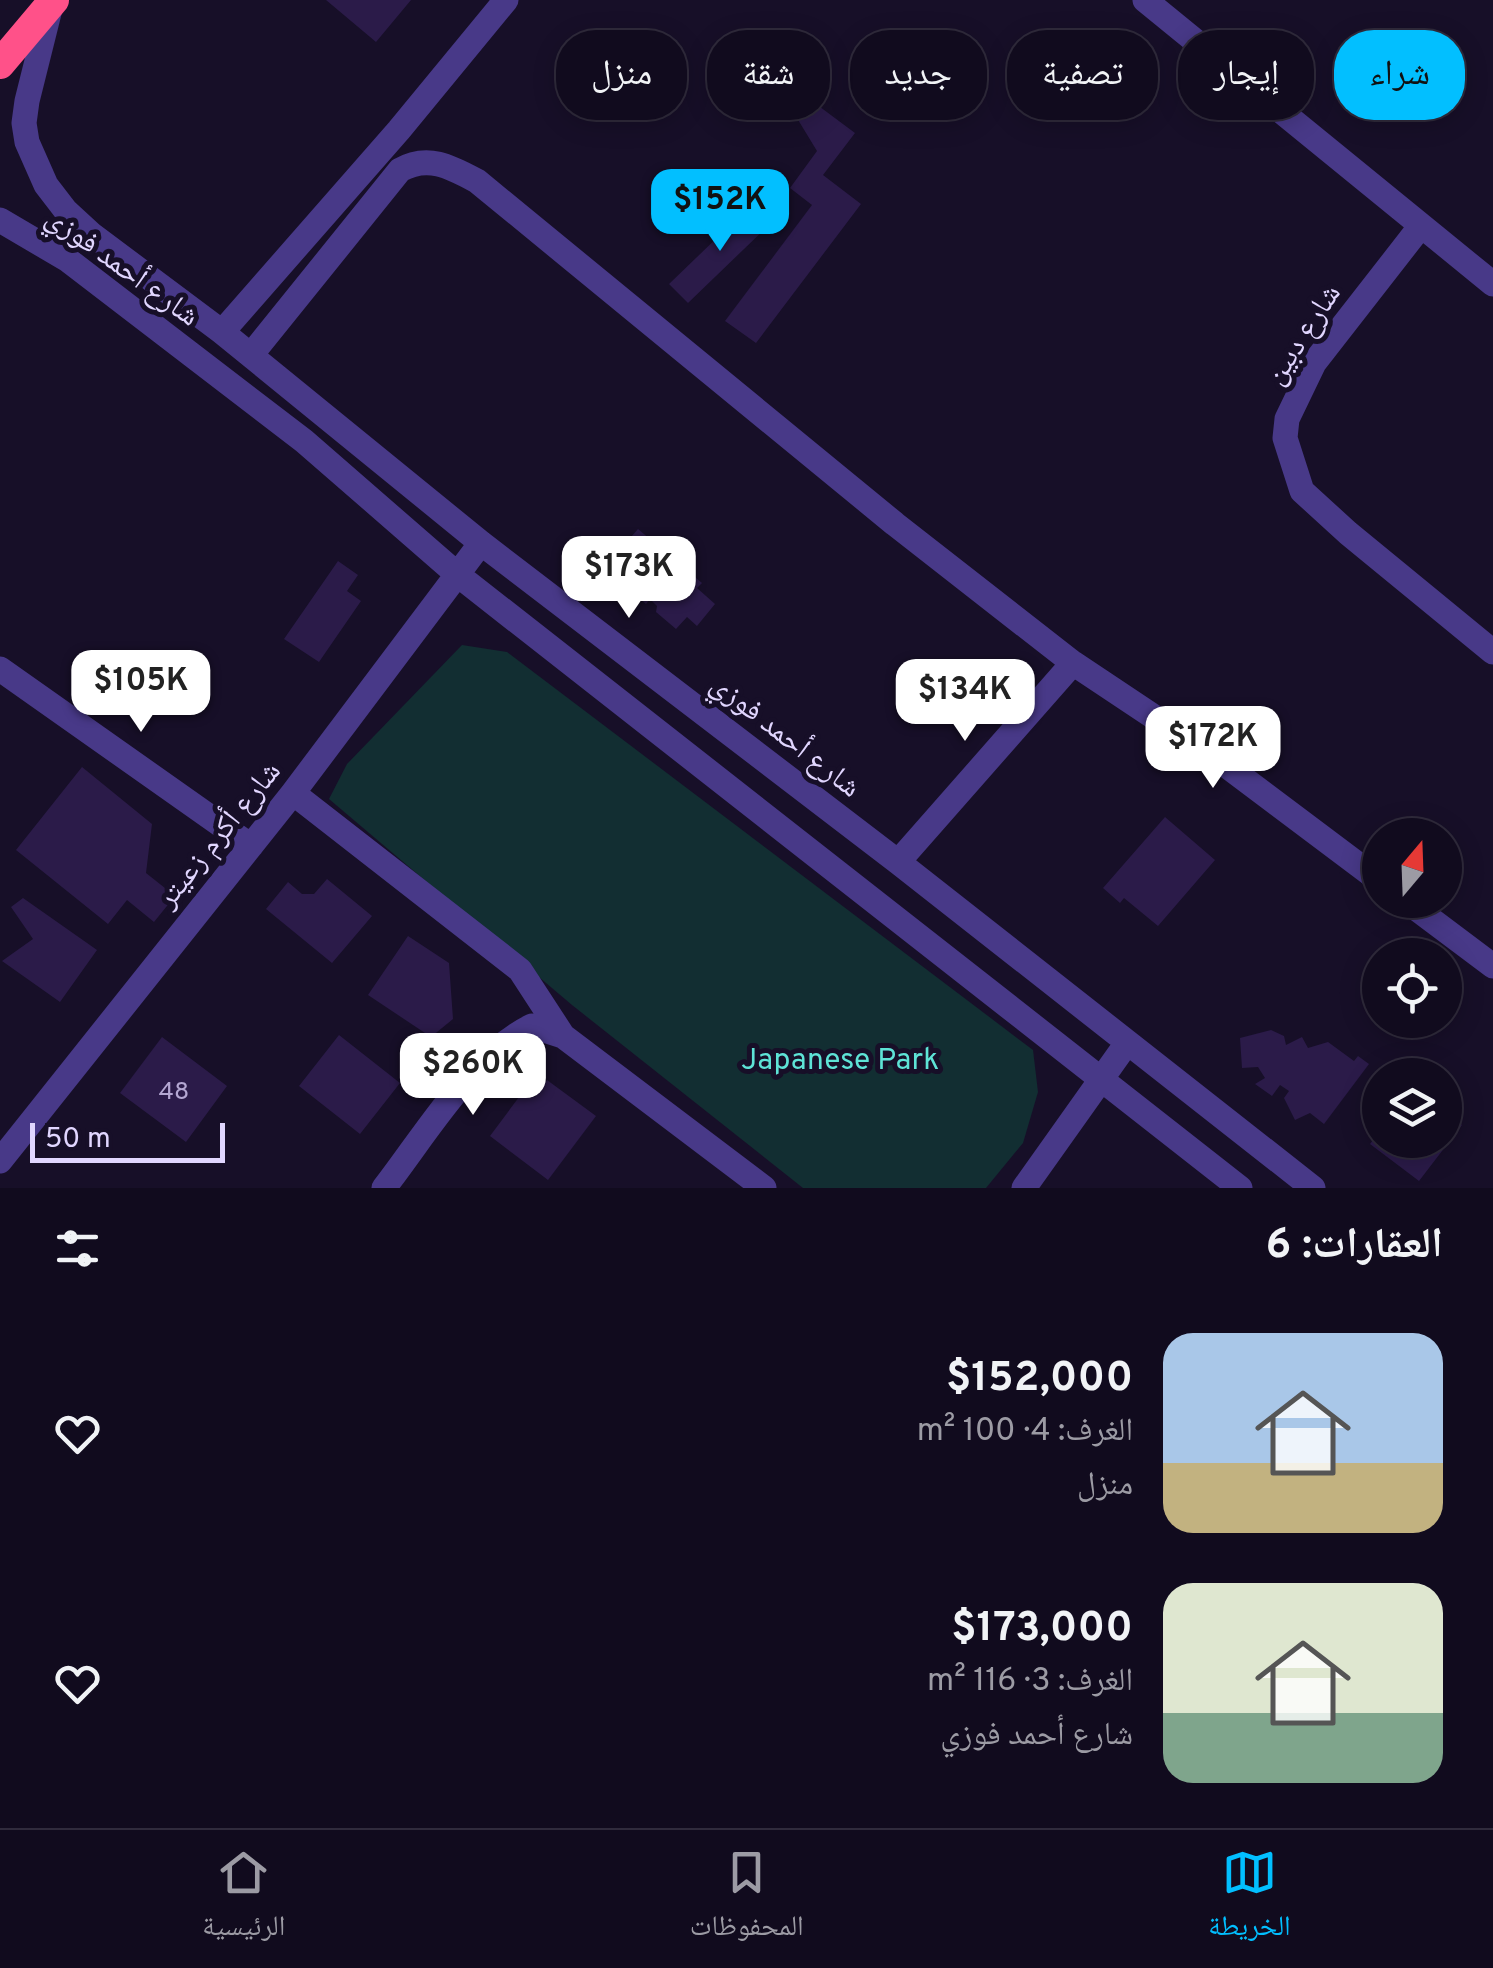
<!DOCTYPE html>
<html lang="ar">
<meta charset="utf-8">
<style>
body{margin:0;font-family:Overpass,"Noto Naskh Arabic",sans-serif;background:#1e192b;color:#f1f3f6;direction:rtl;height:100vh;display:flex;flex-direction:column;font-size:38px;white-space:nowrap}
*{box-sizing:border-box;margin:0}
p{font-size:32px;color:#9c9ba4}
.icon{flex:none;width:55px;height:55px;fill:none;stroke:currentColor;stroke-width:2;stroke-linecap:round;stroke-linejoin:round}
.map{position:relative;height:1188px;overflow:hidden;direction:ltr}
.details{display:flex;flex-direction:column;background:#110b1e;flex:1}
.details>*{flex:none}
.banner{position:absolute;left:30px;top:30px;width:1435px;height:90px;direction:rtl;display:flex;gap:20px}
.needle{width:65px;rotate:19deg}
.fabs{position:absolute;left:1362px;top:818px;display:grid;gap:20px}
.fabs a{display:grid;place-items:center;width:100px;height:100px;border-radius:50%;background:#110b1e;box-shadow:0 5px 25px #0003,0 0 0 2px #302b3c;font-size:50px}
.scale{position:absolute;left:30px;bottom:25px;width:195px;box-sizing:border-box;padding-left:10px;border:5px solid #e1d6ff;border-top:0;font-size:28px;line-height:35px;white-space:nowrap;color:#e1d6ff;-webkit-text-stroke:8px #170f28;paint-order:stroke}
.price{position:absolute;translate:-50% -85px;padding:0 22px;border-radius:20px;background:#fff;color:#222;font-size:32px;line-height:65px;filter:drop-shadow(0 2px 5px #0008)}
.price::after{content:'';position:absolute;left:50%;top:60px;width:30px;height:22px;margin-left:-15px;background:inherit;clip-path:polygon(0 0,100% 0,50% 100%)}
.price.active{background:#02bfff;color:#111}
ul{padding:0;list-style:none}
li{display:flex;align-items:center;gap:30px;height:250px;padding:0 50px}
li span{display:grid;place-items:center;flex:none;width:280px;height:200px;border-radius:30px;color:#555}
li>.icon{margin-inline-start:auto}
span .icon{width:120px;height:120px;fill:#fffc;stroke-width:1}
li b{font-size:42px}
h2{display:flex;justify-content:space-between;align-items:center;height:120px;padding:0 50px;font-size:42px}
.pill{padding:0 35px;border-radius:40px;background:#110b1e;box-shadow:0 5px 25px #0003,0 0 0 2px #302b3c;font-size:35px;line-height:90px}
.pill.active{background:#02bfff;color:#111}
.tab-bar{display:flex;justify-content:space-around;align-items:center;height:140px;border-top:2px solid #302b3c;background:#110b1e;font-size:28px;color:#9c9ba4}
.tab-bar a{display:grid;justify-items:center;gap:5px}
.tab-bar .active{color:#02bfff}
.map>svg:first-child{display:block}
.green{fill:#122e32}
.building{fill:#2b1b49}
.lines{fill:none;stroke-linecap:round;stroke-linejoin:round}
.street{stroke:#483988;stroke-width:25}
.highway{stroke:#ff5189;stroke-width:30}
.labels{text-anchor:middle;stroke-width:10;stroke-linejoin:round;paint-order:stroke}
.number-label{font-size:25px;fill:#b4a7d2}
.street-label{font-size:30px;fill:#e1d6ff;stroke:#170f28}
.park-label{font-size:30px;fill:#5ee3d6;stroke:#170f28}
</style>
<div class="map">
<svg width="1493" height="1188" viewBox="0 0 1493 1188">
<rect width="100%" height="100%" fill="#170f28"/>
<path class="green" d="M 462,645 L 507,652 L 1033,1050 L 1038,1092 L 1023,1143 L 986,1188 L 803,1188 L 572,1005 L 329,799 L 347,764 Z"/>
<path class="building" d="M 326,0 L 411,0 L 376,42 Z
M 804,95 L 855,133 L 823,175 L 861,204 L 756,343 L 725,321 L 812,205 L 790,188 L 817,151 L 789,105 Z
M 752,204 L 771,223 L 688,303 L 669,284 Z
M 638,529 L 702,583 L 697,588 L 715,604 L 697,626 L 687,617 L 676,629 L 656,612 L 657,606 L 650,599 L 646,604 L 604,568 Z
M 338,561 L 358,575 L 347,591 L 361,601 L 319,662 L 284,639 Z
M 82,767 L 152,824 L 146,873 L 175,896 L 154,922 L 127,900 L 108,924 L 16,850 Z
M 1165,817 L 1215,860 L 1158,926 L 1124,898 L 1120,903 L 1103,888 Z
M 327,879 L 372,916 L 332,963 L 266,909 L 288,882 L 302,894 L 314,894 Z
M 23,898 L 97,950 L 60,1002 L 2,961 L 33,939 L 11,907 Z
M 408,936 L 449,963 L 453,1019 L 431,1037 L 368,995 Z
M 1271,1030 L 1284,1036 L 1286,1045 L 1302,1037 L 1308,1048 L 1328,1042 L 1354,1061 L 1358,1056 L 1369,1064 L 1324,1124 L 1310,1113 L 1295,1120 L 1284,1098 L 1289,1091 L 1280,1085 L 1272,1096 L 1255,1084 L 1265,1078 L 1258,1067 L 1242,1068 L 1240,1038 Z
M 339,1035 L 400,1083 L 360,1134 L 299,1086 Z
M 162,1037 L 227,1086 L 186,1142 L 120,1093 Z
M 547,1080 L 596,1116 L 548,1180 L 490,1136 L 525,1089 L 535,1097 Z
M 1445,1112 L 1462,1125 L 1419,1181 L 1370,1144 L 1380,1131 L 1380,1140 L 1445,1140 Z"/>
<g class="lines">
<path class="street" d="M 1145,0 L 1493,284
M 51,5 L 27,101 L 24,123 L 27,142 L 46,185 L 66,211 L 91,234 L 222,332 L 481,543 L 898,862 L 1313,1188
M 0,220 L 68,260 L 304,441 L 458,575 L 1240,1188
M 1420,227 L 1314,363 L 1287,419 L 1285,438 L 1302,491 L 1348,533 L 1493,652
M 222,332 L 399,130 L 506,0
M 251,355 L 400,170 C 428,154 451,167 477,181 L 895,524 L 1073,663 L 1223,763 L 1380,881
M 0,669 L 251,846
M 293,793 L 520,970 L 563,1036 L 764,1188
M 898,862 L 1073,663
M 1405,900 L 1493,966
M 0,1161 L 293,793 L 481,543
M 384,1188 C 426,1134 471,1056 532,1026 L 563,1036
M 1024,1188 L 1127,1043"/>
<path class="highway" d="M 0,64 L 54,0"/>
</g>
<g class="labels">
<g class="number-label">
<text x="174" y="1099">48</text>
</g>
<g class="street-label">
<text transform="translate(123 266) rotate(36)" y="10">شارع أحمد فوزي</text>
<text transform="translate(1302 334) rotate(-57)" y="10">شارع دبين</text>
<text transform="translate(786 735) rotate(38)" y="10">شارع أحمد فوزي</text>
<text transform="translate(218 834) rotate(-51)" y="10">شارع أكرم زعيتر</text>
</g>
<g class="park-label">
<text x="840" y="1069">Japanese Park</text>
</g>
</g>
</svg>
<div class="fabs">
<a><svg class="needle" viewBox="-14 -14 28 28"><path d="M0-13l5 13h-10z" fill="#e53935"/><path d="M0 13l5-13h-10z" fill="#9c9ba4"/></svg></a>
<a><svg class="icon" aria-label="locate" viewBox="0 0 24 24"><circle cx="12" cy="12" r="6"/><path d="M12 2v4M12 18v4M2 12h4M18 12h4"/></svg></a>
<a><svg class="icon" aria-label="layers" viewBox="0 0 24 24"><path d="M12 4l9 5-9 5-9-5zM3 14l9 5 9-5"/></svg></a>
</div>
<div class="scale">50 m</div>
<b class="price active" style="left:720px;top:254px">$152K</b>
<b class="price" style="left:629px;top:621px">$173K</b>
<b class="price" style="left:141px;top:735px">$105K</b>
<b class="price" style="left:965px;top:744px">$134K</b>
<b class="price" style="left:1213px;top:791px">$172K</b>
<b class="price" style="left:473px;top:1118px">$260K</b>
<div class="banner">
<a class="pill active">شراء</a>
<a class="pill">إيجار</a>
<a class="pill">تصفية</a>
<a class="pill">جديد</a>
<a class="pill">شقة</a>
<a class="pill">منزل</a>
</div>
</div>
<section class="details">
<h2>العقارات: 6<svg class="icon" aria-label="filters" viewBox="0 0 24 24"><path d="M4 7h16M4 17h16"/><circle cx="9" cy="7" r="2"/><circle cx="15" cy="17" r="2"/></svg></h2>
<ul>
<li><span style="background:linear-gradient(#a9c7e8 65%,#c2b280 0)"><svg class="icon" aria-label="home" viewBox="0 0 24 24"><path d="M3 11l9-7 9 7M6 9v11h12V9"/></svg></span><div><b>$152,000</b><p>الغرف: 4 · 100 m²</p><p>منزل</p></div><svg class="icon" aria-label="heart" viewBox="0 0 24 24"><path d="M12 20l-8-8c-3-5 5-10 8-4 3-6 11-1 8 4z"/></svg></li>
<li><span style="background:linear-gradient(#dfe7d0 65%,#7fa58c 0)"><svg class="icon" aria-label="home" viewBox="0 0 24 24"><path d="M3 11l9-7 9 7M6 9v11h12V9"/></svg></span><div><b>$173,000</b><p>الغرف: 3 · 116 m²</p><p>شارع أحمد فوزي</p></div><svg class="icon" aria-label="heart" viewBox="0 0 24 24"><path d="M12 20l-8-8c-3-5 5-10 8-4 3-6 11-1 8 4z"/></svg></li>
</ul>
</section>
<nav class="tab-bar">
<a class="active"><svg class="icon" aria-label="map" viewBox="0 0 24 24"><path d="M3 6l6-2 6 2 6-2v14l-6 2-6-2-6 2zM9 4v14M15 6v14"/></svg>الخريطة</a>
<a><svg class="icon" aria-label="saved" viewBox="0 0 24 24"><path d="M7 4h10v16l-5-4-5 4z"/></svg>المحفوظات</a>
<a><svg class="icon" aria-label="home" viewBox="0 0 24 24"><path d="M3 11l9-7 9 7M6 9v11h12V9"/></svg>الرئيسية</a>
</nav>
